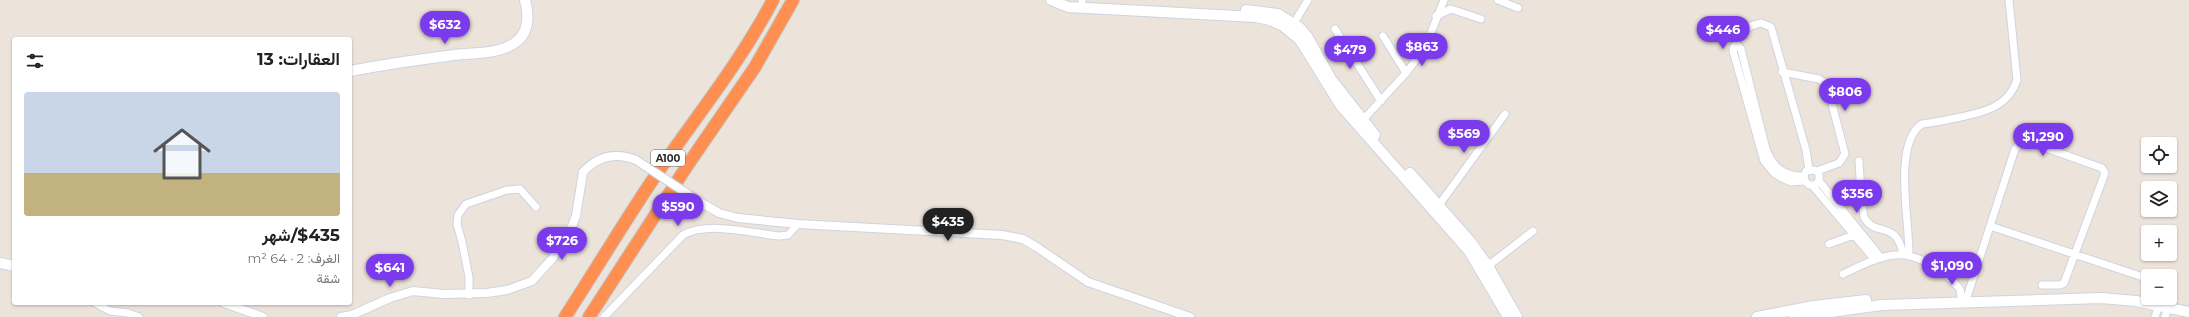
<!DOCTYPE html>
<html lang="ar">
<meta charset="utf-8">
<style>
body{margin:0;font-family:Montserrat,Vazirmatn,sans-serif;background:#f2f2f2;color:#222;direction:rtl;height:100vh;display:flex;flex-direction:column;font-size:15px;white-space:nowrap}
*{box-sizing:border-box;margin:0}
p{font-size:13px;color:#767676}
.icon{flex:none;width:22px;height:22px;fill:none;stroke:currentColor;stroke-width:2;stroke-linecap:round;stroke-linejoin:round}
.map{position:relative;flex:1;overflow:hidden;direction:ltr}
.side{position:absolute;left:12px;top:37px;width:340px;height:268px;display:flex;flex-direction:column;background:#fff;border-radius:4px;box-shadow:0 1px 3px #0004;direction:rtl}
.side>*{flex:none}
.buttons{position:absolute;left:2141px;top:137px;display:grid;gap:8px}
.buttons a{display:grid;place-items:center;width:36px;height:36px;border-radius:4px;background:#fff;box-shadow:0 1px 3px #0004;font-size:20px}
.price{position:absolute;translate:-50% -34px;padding:0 9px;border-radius:14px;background:#7c3aed;color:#fff;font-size:13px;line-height:26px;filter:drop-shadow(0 1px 2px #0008)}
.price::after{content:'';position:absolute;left:50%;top:24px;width:12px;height:9px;margin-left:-6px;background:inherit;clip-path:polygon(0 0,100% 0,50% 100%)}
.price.active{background:#222;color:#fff}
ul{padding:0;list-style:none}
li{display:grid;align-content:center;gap:8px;height:212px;padding:0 12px}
li span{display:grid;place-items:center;height:124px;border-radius:4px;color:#555}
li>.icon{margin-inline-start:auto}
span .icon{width:72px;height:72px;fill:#fffc;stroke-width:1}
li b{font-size:17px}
h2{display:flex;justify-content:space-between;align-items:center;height:48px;padding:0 12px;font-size:17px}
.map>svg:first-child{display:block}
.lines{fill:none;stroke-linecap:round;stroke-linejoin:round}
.minor-casing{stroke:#cfd4e2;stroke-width:9}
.tertiary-casing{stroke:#cfd4e2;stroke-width:10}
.secondary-casing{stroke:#cfd4e2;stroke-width:12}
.motorway-casing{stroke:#c3c3c3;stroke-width:14}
.minor{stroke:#fff;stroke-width:7}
.tertiary{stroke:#fff;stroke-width:8}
.secondary{stroke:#fff;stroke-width:10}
.motorway{stroke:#ff8f51;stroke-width:12}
.tertiary-bridge-casing{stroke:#cfd4e2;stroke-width:10;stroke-linecap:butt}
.tertiary-bridge{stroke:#fff;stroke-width:8}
.labels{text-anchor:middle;stroke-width:3;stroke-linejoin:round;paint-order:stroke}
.shield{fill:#fff;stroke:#696969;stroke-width:1}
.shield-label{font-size:10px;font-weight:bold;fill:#292929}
</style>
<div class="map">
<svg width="2189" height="317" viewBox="0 0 2189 317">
<rect width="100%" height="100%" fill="#ece3da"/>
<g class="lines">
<g class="minor-casing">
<path id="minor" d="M 1082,0 L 1082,1
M 1498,0 L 1518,8
M 1436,16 L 1451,9 L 1481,19
M 1294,23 L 1308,0
M 1335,29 L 1381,101
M 1383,36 L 1406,73
M 1736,46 C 1737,31 1748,26 1761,23 L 1771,27 L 1806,150 L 1809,170
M 1782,72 L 1819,79 L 1827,85 L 1845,154 L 1839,163 L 1817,171
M 1361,122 L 1406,73 L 1425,48 L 1444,0
M 1859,161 C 1860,173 1861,212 1865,219 C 1877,237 1897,220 1903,255
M 1804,176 C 1784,177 1773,167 1766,149 L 1741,49 L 1738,46 L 1734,46 L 1733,51 L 1764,161 L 1774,173 L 1782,178 L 1791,182 L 1805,181 L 1809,185 L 1815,185 L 1819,181 L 1819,173 L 1814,170 L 1806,171 L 1804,176 L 1805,181
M 1819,181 L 1881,258
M 1812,185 L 1875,260
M 1439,205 L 1505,114
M 1990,226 L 2146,278
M 1829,244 L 1854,235
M 1909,256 C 1910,223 1892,144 1922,124 C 1934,123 1944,120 1956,118 C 1981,113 2008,108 2017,80 L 2009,0
M 1488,266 L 1533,231
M 1843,274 C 1859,267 1877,256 1895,255 C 1918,252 1946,273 1960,289 L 1961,297
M 469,295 L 469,277 L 462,242 L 457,224 L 458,215 L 466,204 L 507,190 L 520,189 L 536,207
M 1967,297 L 2015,149 L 2022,142 L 2029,142 L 2102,168 L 2105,173 L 2064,283 L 2060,285 L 2042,285
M 95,303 L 110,311 L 128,313 L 139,317
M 604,317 L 683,235 C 708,221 751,233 779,236 L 788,235 L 798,224
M 2155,317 L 2159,305
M 2165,317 L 2168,307"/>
</g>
<g class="tertiary-casing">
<path id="tertiary" d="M 700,202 L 719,213 L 738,218 L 798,224 L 1002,235 L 1023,239 L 1038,248 L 1088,282 L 1190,317
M 224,303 L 263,317
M 341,317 L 352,315 L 390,298 L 413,291 L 444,294 L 487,293 L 507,290 L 532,281 L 552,259 L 572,226 L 576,216 L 583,172 C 598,156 616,152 636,160"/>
</g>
<g class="secondary-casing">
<path id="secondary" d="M 1051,0 L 1068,7 L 1256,17 L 1270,20 L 1283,26 L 1300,40 L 1341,106 L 1469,251 L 1508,317
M 1246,10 L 1278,14 L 1299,27 L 1307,36 L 1331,79 L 1375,135
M 350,71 C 382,65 415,60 447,56 C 469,52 497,56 516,42 C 529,32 529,15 525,0
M 1410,173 L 1470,241 L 1488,266 L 1517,317
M 0,263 L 14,266
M 1757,317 L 1814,306 L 1866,300
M 1794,317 L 1882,305 L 2101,298 L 2136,301 L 2189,312"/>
</g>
<g class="motorway-casing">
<path id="motorway" d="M 565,317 C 597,268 627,217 660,169 C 699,113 741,61 773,0
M 589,317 L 689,163 L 755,67 L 793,0"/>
</g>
<use href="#minor" class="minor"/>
<use href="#tertiary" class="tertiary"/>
<use href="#secondary" class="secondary"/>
<use href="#motorway" class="motorway"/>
<g class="tertiary-bridge-casing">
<path id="tertiary-bridge" d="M 636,160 L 700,202"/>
</g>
<use href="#tertiary-bridge" class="tertiary-bridge"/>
</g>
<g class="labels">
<rect class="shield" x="651" y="150" width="34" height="16" rx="3"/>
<g class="shield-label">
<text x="668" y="162">A100</text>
</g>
</g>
</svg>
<div class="buttons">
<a><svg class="icon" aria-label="locate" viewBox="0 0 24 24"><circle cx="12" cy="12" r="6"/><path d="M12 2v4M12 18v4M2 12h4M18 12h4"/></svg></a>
<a><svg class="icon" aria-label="layers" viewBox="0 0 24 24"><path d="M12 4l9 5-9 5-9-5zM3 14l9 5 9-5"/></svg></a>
<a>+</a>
<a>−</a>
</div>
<b class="price" style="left:445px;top:45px">$632</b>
<b class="price" style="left:1723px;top:50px">$446</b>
<b class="price" style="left:1422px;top:67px">$863</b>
<b class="price" style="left:1350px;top:70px">$479</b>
<b class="price" style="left:1845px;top:112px">$806</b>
<b class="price" style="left:1464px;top:154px">$569</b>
<b class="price" style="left:2043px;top:157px">$1,290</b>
<b class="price" style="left:1857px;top:214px">$356</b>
<b class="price" style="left:678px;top:227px">$590</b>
<b class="price active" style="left:948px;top:242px">$435</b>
<b class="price" style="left:562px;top:261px">$726</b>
<b class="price" style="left:1952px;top:286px">$1,090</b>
<b class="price" style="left:390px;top:288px">$641</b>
<section class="side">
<h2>العقارات: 13<svg class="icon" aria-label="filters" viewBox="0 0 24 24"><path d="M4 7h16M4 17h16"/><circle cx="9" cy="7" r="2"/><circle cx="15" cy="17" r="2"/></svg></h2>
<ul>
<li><span style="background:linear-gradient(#c9d6e8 65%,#c2b280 0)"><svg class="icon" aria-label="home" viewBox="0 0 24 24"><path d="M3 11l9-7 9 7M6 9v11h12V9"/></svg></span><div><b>$435/شهر</b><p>الغرف: 2 · 64 m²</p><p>شقة</p></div></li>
</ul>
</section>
</div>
